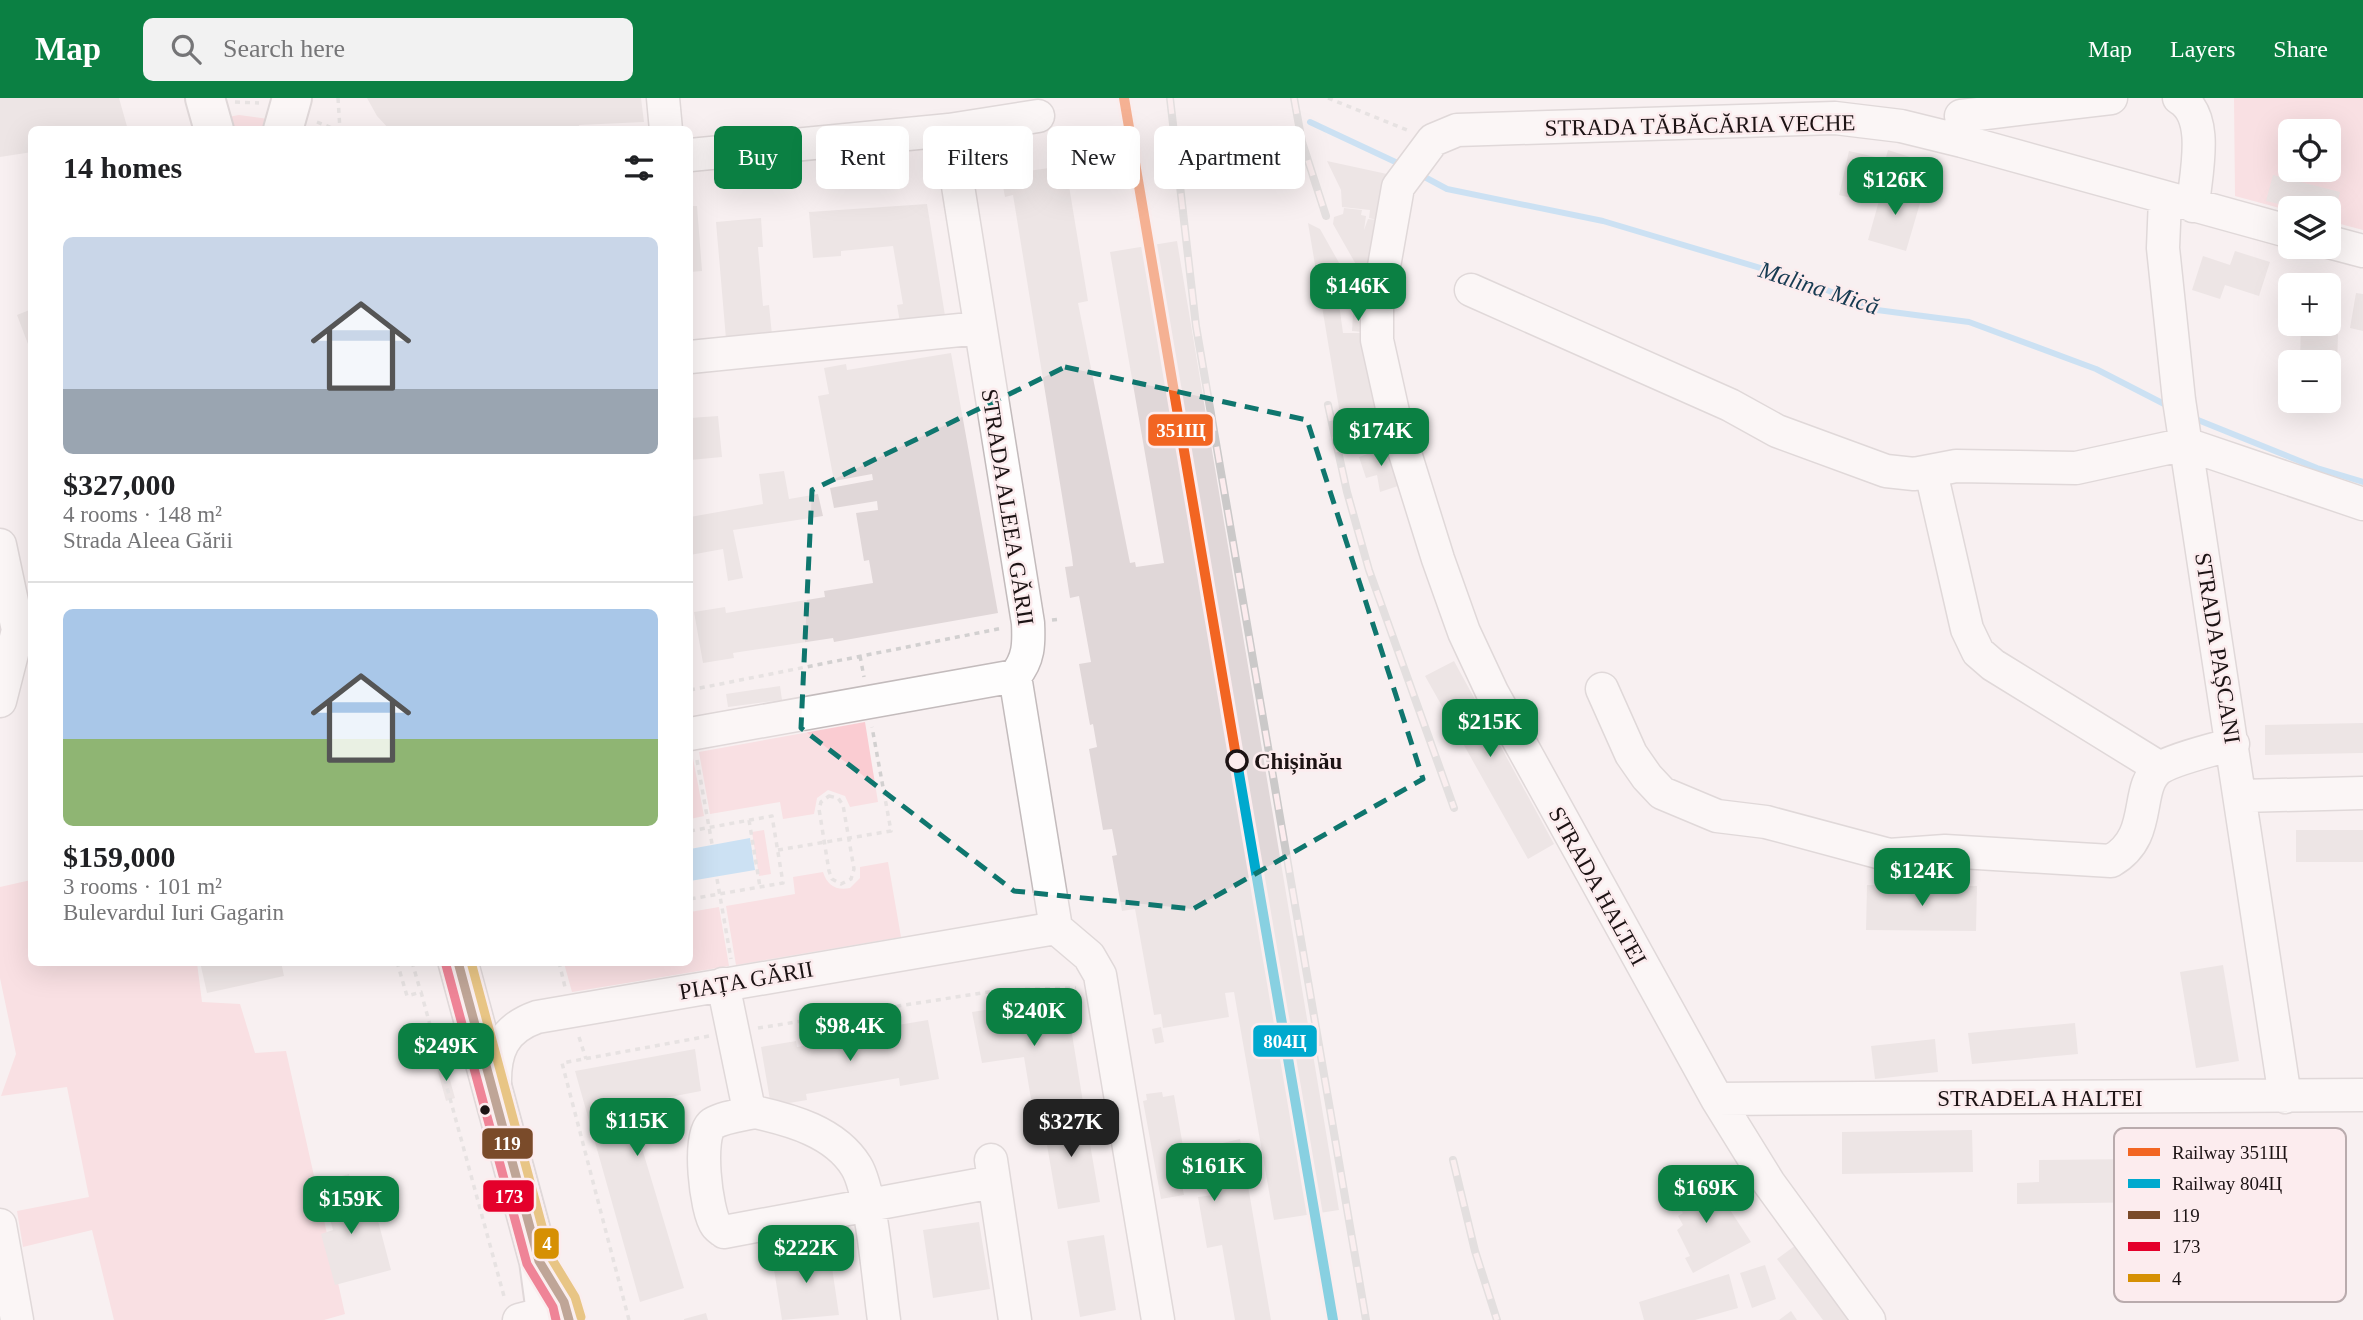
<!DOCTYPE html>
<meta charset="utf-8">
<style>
body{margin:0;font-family:Georgia,serif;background:#f2f2f2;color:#202124;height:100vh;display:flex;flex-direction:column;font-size:26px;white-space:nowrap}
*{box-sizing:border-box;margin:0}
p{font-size:23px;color:#757577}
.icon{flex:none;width:38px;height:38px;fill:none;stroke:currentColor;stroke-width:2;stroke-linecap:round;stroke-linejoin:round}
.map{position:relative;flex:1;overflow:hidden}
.side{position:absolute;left:28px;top:28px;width:665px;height:840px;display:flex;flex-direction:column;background:#fff;border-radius:10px;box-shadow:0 7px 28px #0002}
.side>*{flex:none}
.hud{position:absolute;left:714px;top:28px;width:665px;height:63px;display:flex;gap:14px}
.buttons{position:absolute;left:2278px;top:21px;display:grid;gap:14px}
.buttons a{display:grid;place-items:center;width:63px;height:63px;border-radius:10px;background:#fff;box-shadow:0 7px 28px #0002;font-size:35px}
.price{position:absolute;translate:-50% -60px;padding:0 16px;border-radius:14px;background:#0b8043;color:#fff;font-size:23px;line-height:46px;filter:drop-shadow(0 2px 4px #0008)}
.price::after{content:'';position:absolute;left:50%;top:42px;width:21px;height:16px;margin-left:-10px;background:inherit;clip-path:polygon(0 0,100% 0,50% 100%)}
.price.active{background:#222;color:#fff}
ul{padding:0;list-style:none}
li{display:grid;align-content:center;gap:14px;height:371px;padding:0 35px}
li+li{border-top:2px solid #e0e0e0}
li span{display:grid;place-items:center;height:217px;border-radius:10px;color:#555}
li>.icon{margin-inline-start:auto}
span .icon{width:126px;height:126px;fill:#fffc;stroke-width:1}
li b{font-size:30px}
h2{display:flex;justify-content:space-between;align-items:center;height:84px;padding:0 35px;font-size:30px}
.pill{padding:0 24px;border-radius:10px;background:#fff;box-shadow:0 7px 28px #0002;font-size:24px;line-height:63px}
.pill.active{background:#0b8043;color:#fff}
header{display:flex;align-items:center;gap:42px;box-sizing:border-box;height:98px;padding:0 35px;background:#0b8043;color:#fff}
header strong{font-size:33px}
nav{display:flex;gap:38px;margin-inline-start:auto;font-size:24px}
.search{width:490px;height:63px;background:#f2f2f2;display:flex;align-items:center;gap:18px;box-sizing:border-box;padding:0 24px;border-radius:10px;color:#757577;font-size:26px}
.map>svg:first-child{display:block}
.green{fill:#faccd2;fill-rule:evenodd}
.water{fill:#97cff6}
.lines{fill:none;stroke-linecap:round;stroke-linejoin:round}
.stream{stroke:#97cff6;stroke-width:6}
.building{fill:#e0d7d8}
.minor-casing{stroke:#c3bbbc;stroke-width:35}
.major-casing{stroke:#c3bbbc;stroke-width:42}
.path{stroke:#d2d0d0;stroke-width:3.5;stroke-dasharray:5 5;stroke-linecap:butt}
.minor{stroke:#fefdfd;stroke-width:32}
.major{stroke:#fefdfd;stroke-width:38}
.rail-casing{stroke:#cbc9c9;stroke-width:8}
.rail{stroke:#fcecee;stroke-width:5;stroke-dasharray:16;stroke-linecap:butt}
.bus-1-casing{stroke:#fcecee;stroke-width:14}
.bus-2-casing{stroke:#fcecee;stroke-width:14}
.bus-3-casing{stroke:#fcecee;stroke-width:14}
.bus-1{stroke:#7a4b2a;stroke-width:9}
.bus-2{stroke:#e4002b;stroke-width:9}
.bus-3{stroke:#d69003;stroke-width:9}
.rail-1-casing{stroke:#fcecee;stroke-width:16}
.rail-2-casing{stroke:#fcecee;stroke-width:16}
.rail-1{stroke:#f26522;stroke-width:10}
.rail-2{stroke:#00a9ce;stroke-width:10}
.marked{fill:none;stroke:#0f766e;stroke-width:5;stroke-dasharray:14 9;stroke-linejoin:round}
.stop-dot{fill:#fcecee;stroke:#1c1314;stroke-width:3.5}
.bus-dot{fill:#1c1314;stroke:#fcecee;stroke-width:2.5}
.labels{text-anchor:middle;stroke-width:5;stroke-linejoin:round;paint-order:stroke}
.street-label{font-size:23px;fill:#1c1314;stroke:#fcecee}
.stop-label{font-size:23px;font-weight:bold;fill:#1c1314;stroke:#fcecee;text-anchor:start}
.water-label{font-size:24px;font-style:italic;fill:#173b52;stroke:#fcecee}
.key{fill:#fcecee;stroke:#b9abad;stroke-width:2}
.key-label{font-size:19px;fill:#1c1314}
.line-badge{stroke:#fcecee;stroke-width:2.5}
.badge-label{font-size:19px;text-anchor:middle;font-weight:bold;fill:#fff}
</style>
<header>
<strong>Map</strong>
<div class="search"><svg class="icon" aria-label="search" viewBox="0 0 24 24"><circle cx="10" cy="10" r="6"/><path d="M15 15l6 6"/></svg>Search here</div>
<nav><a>Map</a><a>Layers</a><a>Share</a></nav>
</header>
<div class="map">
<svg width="2363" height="1222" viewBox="0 0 2363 1222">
<rect width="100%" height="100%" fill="#f8f0f1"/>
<path class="green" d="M 2234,0 L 2363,0 L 2363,132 L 2329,123 L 2329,110 L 2291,113 L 2235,98 ZM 2291,33 L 2329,33 L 2329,72 L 2291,72 Z
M 239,17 L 268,21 L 266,31 L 231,31 L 228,19 Z
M 865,624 L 878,704 L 850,709 L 845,698 L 828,692 L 817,700 L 814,716 L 783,721 L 780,704 L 710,716 L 699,654 Z
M 690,655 L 692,655 L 704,718 L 690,721 Z
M 764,732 L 771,776 L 759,778 L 752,734 Z
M 888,764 L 901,839 L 736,867 L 726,808 L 795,796 L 793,779 L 823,774 C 827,787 836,793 850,790 L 860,780 L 860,769 Z
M 31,782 L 32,864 L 197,865 L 202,904 L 240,906 L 255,955 L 286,953 L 345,1216 L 324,1222 L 114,1222 L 92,1132 L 23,1149 L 17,1113 L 89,1099 L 67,989 L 1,998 L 16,956 L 0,880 L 0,789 Z
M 719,809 L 729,868 L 572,894 L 564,865 L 690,864 L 690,814 Z"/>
<path class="water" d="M 750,740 L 755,772 L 690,783 L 690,751 Z"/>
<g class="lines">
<path class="stream" d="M 1310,24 L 1404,68
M 1419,76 L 1447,91 L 1603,123 L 1804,183 L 1877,212 L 1969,224 L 2096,271 L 2170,309
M 2193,320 L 2317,370 L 2363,384"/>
</g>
<path class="building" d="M 0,0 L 119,0 L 128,32 L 32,32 L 32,54 L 0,59 Z
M 367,0 L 641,0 L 644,24 L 579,27 L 580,32 L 401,32 L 398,29 L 390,32 L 377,18 Z
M 1888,52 L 1910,59 L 1902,87 L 1880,81 Z
M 1849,53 L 1880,60 L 1869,104 L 1839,97 Z
M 1060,61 L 1062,77 L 1067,76 L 1088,203 L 1078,205 L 1130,465 L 1135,464 L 1136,469 L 1164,465 L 1110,154 L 1177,143 L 1339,1112 L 1274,1122 L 1234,894 L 1225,895 L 1229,919 L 1163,930 L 1161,916 L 1154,917 L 1135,811 L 1122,813 L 1112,758 L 1117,757 L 1112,731 L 1103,732 L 1089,651 L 1097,649 L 1093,626 L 1090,627 L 1079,566 L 1091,564 L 1079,498 L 1070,500 L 1065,469 L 1073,468 L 1072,459 L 1013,97 L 1005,99 L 1001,77 L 1049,70 L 1051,63 Z
M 1327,63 L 1387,76 L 1371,174 L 1358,170 L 1333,126 L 1334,119 L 1343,116 L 1344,110 L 1362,112 L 1361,117 L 1366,118 L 1364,132 L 1368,121 L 1377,122 L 1369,120 L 1370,112 L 1342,109 L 1341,92 Z
M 2273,77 L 2340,94 L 2334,120 L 2329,119 L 2329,110 L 2295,110 L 2266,103 Z
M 1884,85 L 1923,95 L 1906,153 L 1868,142 Z
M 927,106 L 947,230 L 902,236 L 897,207 L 903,206 L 893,148 L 841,153 L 841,158 L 813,160 L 809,114 Z
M 690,108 L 697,108 L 702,173 L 690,174 Z
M 761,120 L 763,149 L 758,149 L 763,208 L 769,207 L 772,237 L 726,241 L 716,124 Z
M 1308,125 L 1320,131 L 1347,179 L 1336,184 L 1343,235 L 1364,235 L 1375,310 L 1365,313 L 1368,328 L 1343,334 Z
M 2235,153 L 2270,164 L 2259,198 L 2225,187 L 2220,201 L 2192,192 L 2203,158 L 2230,167 Z
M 1351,182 L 1360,199 L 1342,201 L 1341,186 Z
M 2356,195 L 2363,196 L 2363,233 L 2350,230 Z
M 32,211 L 32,254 L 31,254 L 17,217 Z
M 1353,216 L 1364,217 L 1363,234 L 1352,233 Z
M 2301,226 L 2325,226 L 2324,235 L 2338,236 L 2337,267 L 2300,264 Z
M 951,255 L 998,515 L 834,544 L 833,540 L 733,555 L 734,560 L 703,565 L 694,514 L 725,509 L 726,515 L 825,499 L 824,493 L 873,485 L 869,462 L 864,463 L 856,415 L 878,412 L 877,403 L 834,410 L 830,390 L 873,382 L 872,376 L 834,383 L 818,298 L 829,296 L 824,270 L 846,266 L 847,272 Z
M 718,318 L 722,359 L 690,362 L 690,320 Z
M 1390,348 L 1401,387 L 1380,394 L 1377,377 L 1366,380 L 1359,359 Z
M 784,373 L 789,401 L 818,396 L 823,418 L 733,432 L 743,480 L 728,483 L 723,451 L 690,457 L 690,419 L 763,406 L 759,376 Z
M 1454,563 L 1554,746 L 1528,761 L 1425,578 Z
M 780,588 L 782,602 L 728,609 L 726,596 Z
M 2363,625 L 2363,655 L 2265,657 L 2265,627 Z
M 2296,732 L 2363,732 L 2363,764 L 2296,764 Z
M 1867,787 L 1977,788 L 1976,833 L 1866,832 Z
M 200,864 L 281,864 L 284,878 L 207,895 Z
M 2223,867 L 2239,963 L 2196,970 L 2180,874 Z
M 1066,899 L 1083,1004 L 1033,1013 L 1024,959 L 982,965 L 972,914 Z
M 928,922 L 939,981 L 900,988 L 899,980 L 806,996 L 807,1002 L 771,1008 L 761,949 L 796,943 L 797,949 L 893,933 L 892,928 Z
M 2075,925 L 2078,956 L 1972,966 L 1968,935 Z
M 1161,929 L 1164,944 L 1155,946 L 1152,931 Z
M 1935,941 L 1938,974 L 1875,981 L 1871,948 Z
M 695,951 L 701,993 L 629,1007 L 684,1190 L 640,1204 L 575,973 Z
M 446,968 L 455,1000 L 446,1003 L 437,970 Z
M 1162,994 L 1163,999 L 1174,997 L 1184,1054 L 1240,1041 L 1271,1222 L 1235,1222 L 1222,1147 L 1207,1150 L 1198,1099 L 1212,1097 L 1209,1074 L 1181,1063 L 1183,1072 L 1179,1072 L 1184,1097 L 1161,1101 L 1143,1003 L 1147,1002 L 1146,996 Z
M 1084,1011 L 1100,1104 L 1058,1111 L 1042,1018 Z
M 1972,1032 L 1973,1074 L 1842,1076 L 1842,1034 Z
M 2137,1061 L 2137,1083 L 2157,1083 L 2157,1104 L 2017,1106 L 2017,1085 L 2039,1084 L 2039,1062 Z
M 349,1076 L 361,1123 L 377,1119 L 391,1172 L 335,1187 L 321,1136 L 333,1132 L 320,1084 Z
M 1695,1076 L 1711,1100 L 1719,1095 L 1751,1144 L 1693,1175 L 1685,1160 L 1690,1158 L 1677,1132 L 1683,1127 L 1678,1118 L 1683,1115 L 1673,1102 L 1675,1090 Z
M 979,1124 L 990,1191 L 933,1200 L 923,1132 Z
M 1104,1137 L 1116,1212 L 1080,1219 L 1067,1143 Z
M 1796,1147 L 1852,1222 L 1823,1222 L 1777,1161 Z
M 829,1149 L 839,1217 L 782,1222 L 772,1159 Z
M 1765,1167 L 1776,1201 L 1752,1210 L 1740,1175 Z
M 1729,1176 L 1738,1210 L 1695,1222 L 1644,1222 L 1639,1204 Z
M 1791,1213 L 1797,1222 L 1779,1222 Z
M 706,1215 L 708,1222 L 684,1222 L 684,1221 Z"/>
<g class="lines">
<g class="minor-casing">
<path id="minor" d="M 663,0 L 666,32
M 2179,0 C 2211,18 2195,78 2193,108
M 1961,18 L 2111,0
M 949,32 L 1028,525 C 1029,546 1029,561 1015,578 L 1056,830 L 1089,858 L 1100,877 L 1158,1222
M 690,57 L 949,32 L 1038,18
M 2165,101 L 2163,150 L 2179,302 L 2285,999
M 2329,144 L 2363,153
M 1471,192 L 1730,307 L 1777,333 L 1886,373 L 1914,376 L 1956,368 L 2076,370 L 2186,346 L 2363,406
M 690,259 L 980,230
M 1931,374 L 1967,531 L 1978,554 L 1993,567 L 2160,670
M 0,447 L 18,532 L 0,603
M 1602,591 L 1631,656 L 1647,679 L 1662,695 L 1717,718 L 1766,724 L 1889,757 L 1945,753 L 2111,763 C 2155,738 2133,689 2160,670 C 2174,661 2215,651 2233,646
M 690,636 L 1015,578
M 2241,698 L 2363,695
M 723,886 L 748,1007 L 755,1014 C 791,1022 835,1034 856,1068 C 872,1093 879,1189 884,1222
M 495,988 C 494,953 503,931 537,919 L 1056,830
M 1717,1001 L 2363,997
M 755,1014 C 742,1017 723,1019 712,1026 C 697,1036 706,1114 716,1127 C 716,1128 723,1133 724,1134 L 993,1084
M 991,1062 L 1015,1222
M 0,1127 L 17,1222
M 519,1222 L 546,1215
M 1869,1222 L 1769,1085 L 1717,1001 L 1492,594 L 1464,534 L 1438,461 L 1395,323 L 1377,242 L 1377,208 L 1398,89 L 1433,42 L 1457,32 L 1835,20 L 1901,28 L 1962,43 L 2291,134"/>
</g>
<g class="major-casing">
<path id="major" d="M 205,0 L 214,32
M 283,32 L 292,0
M 458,864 L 539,1163 L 547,1222"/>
</g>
<path class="path" d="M 338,0 L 340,32
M 1328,0 L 1407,32
M 235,4 L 259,5
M 317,24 L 337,32
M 1052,522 L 1061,521
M 860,558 L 864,579
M 690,592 L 1003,530
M 697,662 L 712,746
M 829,698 L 838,700 L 843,707 L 854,771 L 851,781 L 841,786 L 832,781 L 829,773 L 819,711 L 821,704 Z
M 749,722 L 760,789
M 690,733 L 772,718 L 783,785 L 690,801
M 778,752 L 891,733 L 872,629
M 717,781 L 731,861
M 397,864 L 407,898 L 421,894 L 505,1202
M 412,864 L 419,888
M 559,864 L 565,889
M 758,930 L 1001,892 L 1076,890
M 579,939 L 586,961
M 629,1222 L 562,965 L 709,938"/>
<use href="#minor" class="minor"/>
<use href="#major" class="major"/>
<g class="rail-casing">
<path id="rail" d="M 1170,0 L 1196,228 L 1366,1222
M 1294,0 L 1302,44 L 1326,118
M 1328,307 L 1347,394 L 1369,472 L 1454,710
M 1453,1062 L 1475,1153 L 1497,1222"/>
</g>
<use href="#rail" class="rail"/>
<g class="bus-1-casing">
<path id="bus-1" d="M 458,864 L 539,1163 L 564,1204 L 569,1222"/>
</g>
<g class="bus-2-casing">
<path id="bus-2" d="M 446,867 L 527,1166 L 553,1209 L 556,1222"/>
</g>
<g class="bus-3-casing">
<path id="bus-3" d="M 471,864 L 550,1158 L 575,1199 L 581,1219"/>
</g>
<use href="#bus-1" class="bus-1"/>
<use href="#bus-2" class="bus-2"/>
<use href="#bus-3" class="bus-3"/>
<g class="rail-1-casing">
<path id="rail-1" d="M 1124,0 L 1237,664"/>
</g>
<g class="rail-2-casing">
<path id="rail-2" d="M 1237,664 L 1333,1222"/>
</g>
<use href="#rail-1" class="rail-1"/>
<use href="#rail-2" class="rail-2"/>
</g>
<path d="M0 0H2363V1222H0ZM 1065,269 L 1307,322 L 1423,681 L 1193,811 L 1014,793 L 801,630 L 812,392 Z" fill="#f8f0f1" fill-opacity=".55" fill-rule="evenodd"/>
<path class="marked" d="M 1065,269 L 1307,322 L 1423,681 L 1193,811 L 1014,793 L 801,630 L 812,392 Z"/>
<circle class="stop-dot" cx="1237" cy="663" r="10"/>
<circle class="bus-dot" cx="485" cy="1012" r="6"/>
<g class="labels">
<g class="street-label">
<text transform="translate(1700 27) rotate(-1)" y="8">STRADA TĂBĂCĂRIA VECHE</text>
<text transform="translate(1008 409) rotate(81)" y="8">STRADA ALEEA GĂRII</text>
<text transform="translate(2218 550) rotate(81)" y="8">STRADA PAȘCANI</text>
<text transform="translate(1598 788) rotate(61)" y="8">STRADA HALTEI</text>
<text transform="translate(746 882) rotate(-10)" y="8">PIAȚA GĂRII</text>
<text x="2040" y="1008">STRADELA HALTEI</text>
</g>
<g class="stop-label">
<text x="1254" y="671">Chișinău</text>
</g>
<g class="water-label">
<text transform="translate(1819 190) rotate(18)" y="8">Malina Mică</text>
</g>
</g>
<rect x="2114" y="1030" width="232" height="174" rx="10" class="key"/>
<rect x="2128" y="1050" width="32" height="8" fill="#f26522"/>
<rect x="2128" y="1081" width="32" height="9" fill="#00a9ce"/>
<rect x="2128" y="1113" width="32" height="8" fill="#7a4b2a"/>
<rect x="2128" y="1144" width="32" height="9" fill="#e4002b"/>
<rect x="2128" y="1176" width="32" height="8" fill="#d69003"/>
<g class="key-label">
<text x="2172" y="1061">Railway 351Щ</text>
<text x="2172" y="1092">Railway 804Ц</text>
<text x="2172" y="1124">119</text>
<text x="2172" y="1155">173</text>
<text x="2172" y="1187">4</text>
</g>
<g class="line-badge">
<rect x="1147" y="315" width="67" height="34" rx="7" fill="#f26522"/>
<rect x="1252" y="926" width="66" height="34" rx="7" fill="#00a9ce"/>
<rect x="481" y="1029" width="53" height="33" rx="7" fill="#7a4b2a"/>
<rect x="482" y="1081" width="53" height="34" rx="7" fill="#e4002b"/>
<rect x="533" y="1129" width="27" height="33" rx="7" fill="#d69003"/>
</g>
<g class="badge-label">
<text x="1181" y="339">351Щ</text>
<text x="1285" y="950">804Ц</text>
<text x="507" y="1052">119</text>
<text x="509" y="1105">173</text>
<text x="547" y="1152">4</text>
</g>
</svg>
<div class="buttons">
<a><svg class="icon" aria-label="locate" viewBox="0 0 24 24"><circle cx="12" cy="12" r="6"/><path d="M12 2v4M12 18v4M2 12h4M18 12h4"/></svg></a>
<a><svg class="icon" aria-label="layers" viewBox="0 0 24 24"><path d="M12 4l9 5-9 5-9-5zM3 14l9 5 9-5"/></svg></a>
<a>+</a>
<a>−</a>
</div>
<b class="price" style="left:1895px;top:119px">$126K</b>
<b class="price" style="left:1358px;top:225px">$146K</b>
<b class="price" style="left:1381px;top:370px">$174K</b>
<b class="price" style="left:1490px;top:661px">$215K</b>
<b class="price" style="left:1922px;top:810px">$124K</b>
<b class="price" style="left:1034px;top:950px">$240K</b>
<b class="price" style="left:850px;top:965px">$98.4K</b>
<b class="price" style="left:446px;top:985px">$249K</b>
<b class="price" style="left:637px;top:1060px">$115K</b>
<b class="price active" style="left:1071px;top:1061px">$327K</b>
<b class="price" style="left:1214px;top:1105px">$161K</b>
<b class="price" style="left:1706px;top:1127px">$169K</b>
<b class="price" style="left:351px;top:1138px">$159K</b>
<b class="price" style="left:806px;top:1187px">$222K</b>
<div class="hud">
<a class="pill active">Buy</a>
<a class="pill">Rent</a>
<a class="pill">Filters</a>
<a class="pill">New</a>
<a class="pill">Apartment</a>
</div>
<section class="side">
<h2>14 homes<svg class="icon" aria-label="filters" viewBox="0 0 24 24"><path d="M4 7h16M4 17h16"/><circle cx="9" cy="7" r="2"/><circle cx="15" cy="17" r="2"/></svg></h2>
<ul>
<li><span style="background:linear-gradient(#c9d6e8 70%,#9aa5b1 0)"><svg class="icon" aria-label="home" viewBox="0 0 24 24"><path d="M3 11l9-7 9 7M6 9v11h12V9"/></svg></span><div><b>$327,000</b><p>4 rooms · 148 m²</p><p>Strada Aleea Gării</p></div></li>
<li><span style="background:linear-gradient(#a9c7e8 60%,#8fb573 0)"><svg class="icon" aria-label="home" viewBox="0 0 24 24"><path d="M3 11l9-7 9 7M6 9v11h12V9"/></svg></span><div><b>$159,000</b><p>3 rooms · 101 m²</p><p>Bulevardul Iuri Gagarin</p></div></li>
</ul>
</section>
</div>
